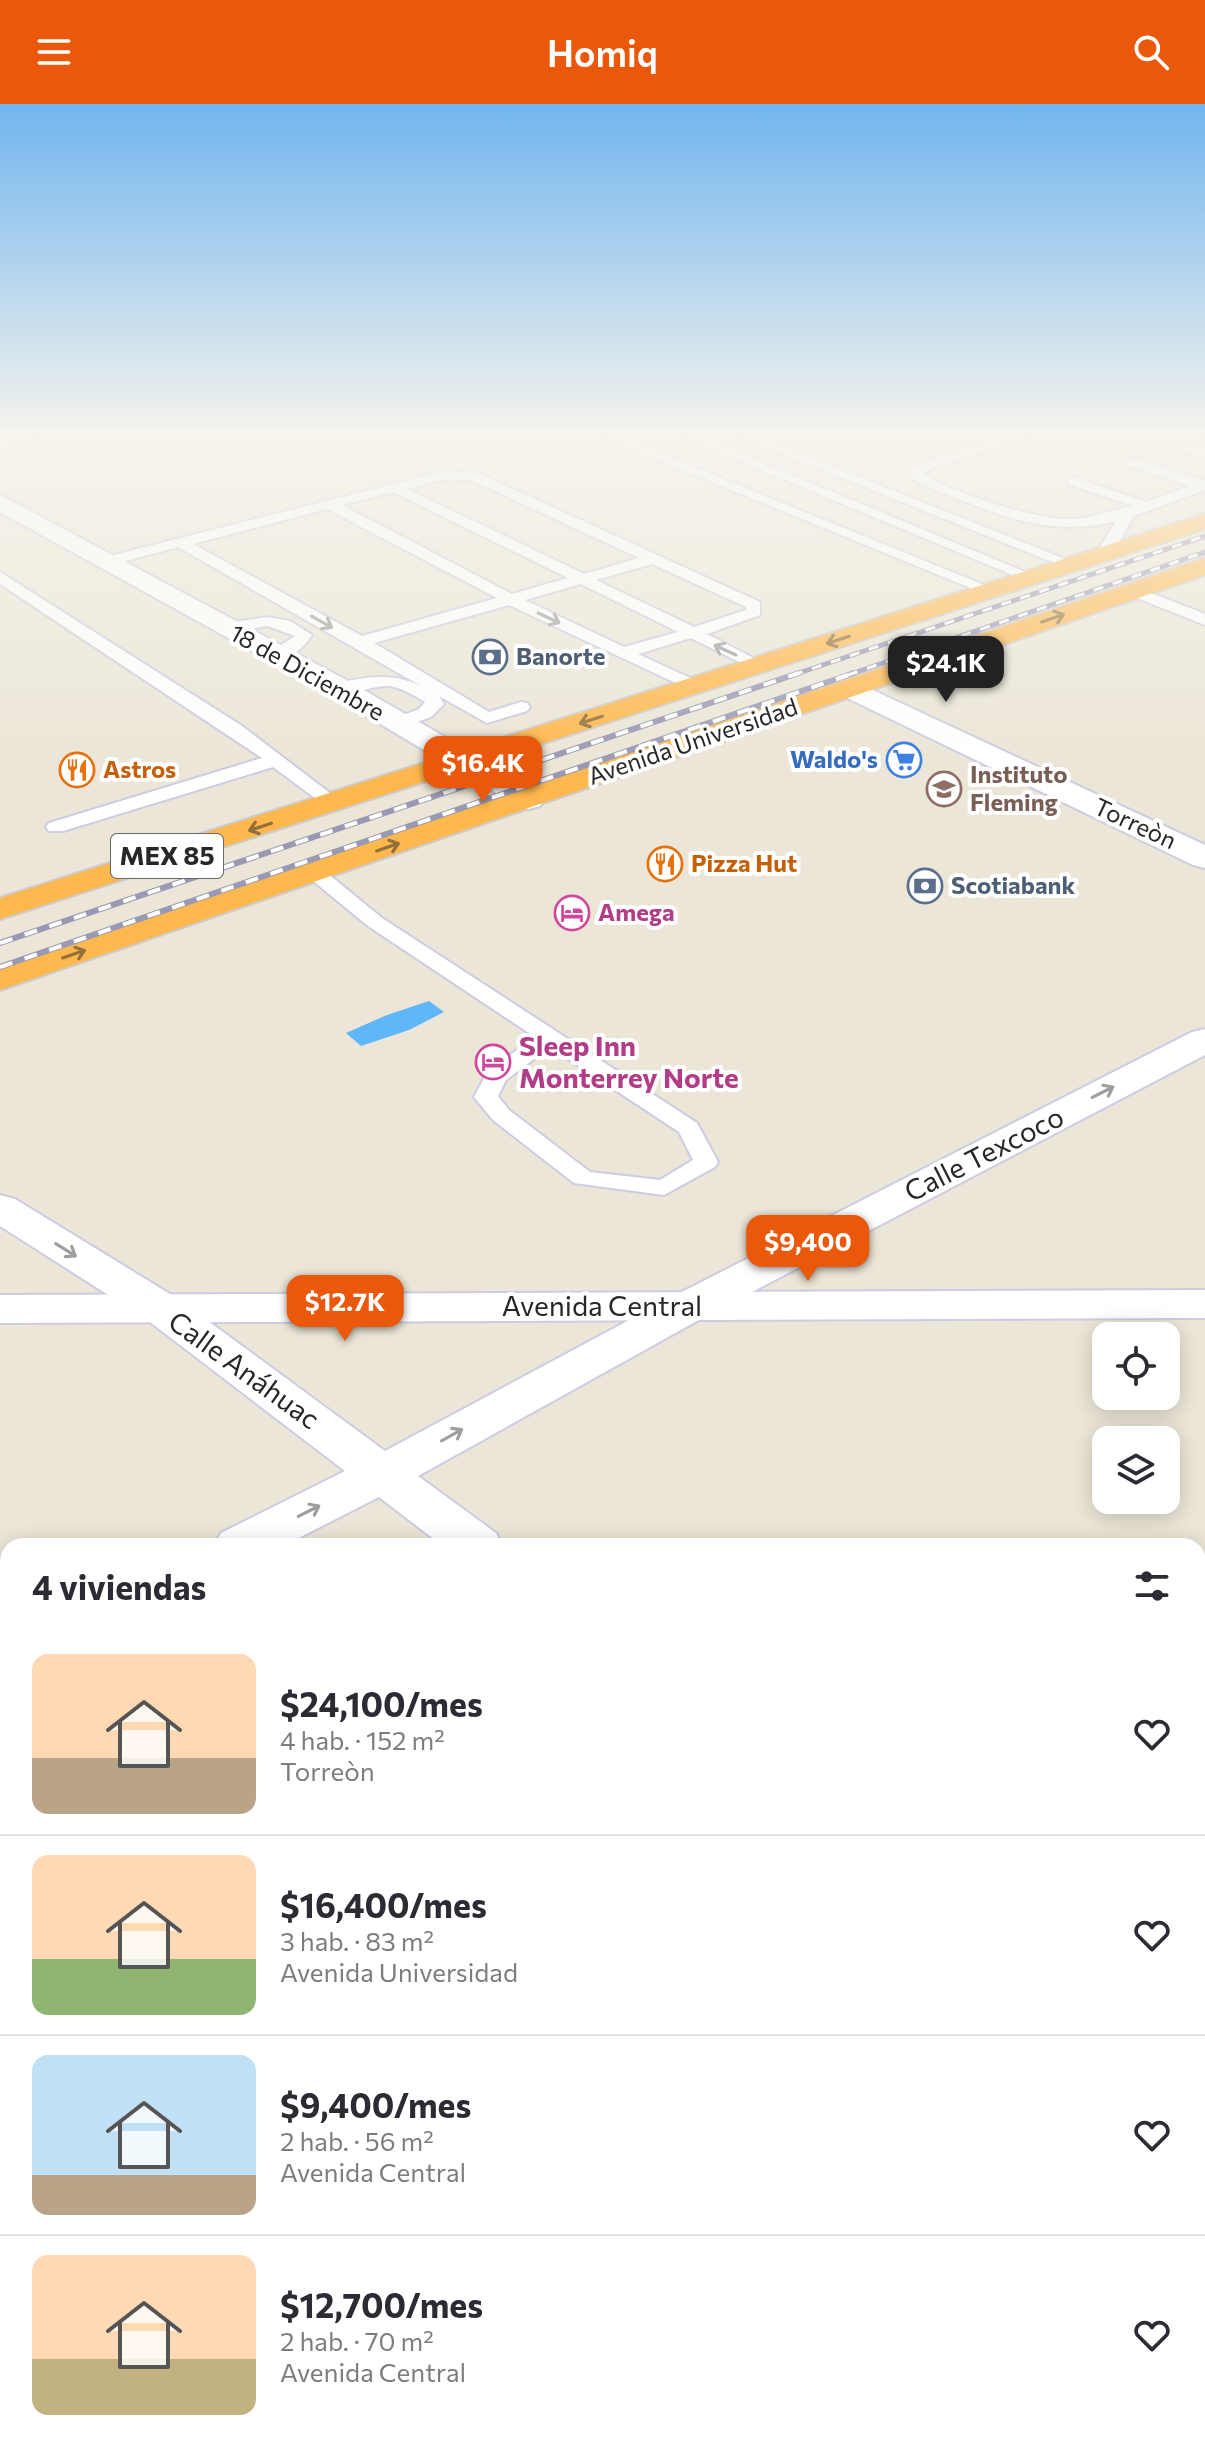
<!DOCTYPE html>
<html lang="es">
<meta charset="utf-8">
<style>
body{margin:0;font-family:Commissioner,sans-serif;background:#f2f2f3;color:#2b2b33;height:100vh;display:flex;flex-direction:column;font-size:30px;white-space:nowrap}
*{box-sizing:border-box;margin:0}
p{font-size:26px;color:#7c7c81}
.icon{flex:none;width:44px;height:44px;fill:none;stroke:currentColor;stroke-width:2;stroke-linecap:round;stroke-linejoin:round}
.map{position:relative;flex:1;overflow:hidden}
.details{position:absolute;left:0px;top:1434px;width:1206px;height:914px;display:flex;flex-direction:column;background:#fff;border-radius:24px 24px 0 0;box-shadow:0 4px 20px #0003}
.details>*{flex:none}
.tools{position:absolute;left:1092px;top:1218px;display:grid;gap:16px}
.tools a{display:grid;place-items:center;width:88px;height:88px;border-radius:16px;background:#fff;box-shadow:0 4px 20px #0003;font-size:40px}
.price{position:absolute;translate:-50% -68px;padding:0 18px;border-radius:16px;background:#ea580c;color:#fff;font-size:26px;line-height:52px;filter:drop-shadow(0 2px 4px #0008)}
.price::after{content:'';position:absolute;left:50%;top:48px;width:24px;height:18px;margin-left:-12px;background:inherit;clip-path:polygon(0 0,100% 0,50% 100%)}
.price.on{background:#222;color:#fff}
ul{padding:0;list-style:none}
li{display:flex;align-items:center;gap:24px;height:200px;padding:0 32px}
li+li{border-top:2px solid #e1e1e2}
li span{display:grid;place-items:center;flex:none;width:224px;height:160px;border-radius:16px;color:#555}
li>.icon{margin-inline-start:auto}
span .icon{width:96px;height:96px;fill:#fffc;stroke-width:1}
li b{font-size:34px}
h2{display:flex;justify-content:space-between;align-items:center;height:96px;padding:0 32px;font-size:34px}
header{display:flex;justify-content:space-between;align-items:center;height:104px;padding:0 32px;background:#ea580c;color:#fff;font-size:36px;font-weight:600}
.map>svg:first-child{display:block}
.water{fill:#5fb6f8}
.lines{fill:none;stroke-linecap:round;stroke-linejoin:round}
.lane-casing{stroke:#cccce2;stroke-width:4}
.street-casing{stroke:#cccce2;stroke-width:4}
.secondary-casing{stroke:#cccce2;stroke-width:4}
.highway-casing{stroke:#cbcbcb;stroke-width:4}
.lane{fill:#fff;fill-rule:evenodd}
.street{fill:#fff;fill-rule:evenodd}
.secondary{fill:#fff;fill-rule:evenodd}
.highway{fill:#ffb84e;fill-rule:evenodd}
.rail-far1-casing{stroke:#9a99b3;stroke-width:5}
.rail-casing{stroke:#9a99b3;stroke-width:6}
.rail-far1{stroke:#fff;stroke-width:3;stroke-dasharray:10;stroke-linecap:butt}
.rail{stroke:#fff;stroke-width:4;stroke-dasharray:13;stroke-linecap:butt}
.oneway{stroke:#9e9e9e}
.oneway2{stroke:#93703a}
.labels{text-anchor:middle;stroke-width:8;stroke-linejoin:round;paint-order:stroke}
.far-service-label{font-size:24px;font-weight:bold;fill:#4e5e75;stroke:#fff;text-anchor:start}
.far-street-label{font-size:24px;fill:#272727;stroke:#fff}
.far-shop-label{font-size:24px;font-weight:bold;fill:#366cbe;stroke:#fff;text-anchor:end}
.far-food-label{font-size:24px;font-weight:bold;fill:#c56008;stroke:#fff;text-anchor:start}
.far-education-label{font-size:24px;font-weight:bold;fill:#785e54;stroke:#fff;text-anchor:start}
.far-hotel-label{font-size:24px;font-weight:bold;fill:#b23c85;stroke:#fff;text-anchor:start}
.shield{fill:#fff;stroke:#686868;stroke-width:2}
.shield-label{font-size:26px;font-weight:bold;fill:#272727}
.hotel-label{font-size:28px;font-weight:bold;fill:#b23c85;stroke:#fff;text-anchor:start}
.street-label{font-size:28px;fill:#272727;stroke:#fff}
</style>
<header><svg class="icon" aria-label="menu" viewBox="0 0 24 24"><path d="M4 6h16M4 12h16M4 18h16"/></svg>Homiq<svg class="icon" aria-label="search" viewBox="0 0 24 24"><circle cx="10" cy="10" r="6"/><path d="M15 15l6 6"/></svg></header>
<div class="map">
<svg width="1205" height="2347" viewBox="0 0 1205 2347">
<rect width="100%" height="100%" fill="#ebe6d7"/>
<path class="water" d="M 429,897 L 444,908 L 409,926 L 361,942 L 346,929 L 387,911 Z"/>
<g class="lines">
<g class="lane-casing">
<path id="lane" d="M 12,333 L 38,333 L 0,344 L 0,336 Z
M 602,333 L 620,333 L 999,487 L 991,492 L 985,490 Z
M 682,333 L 700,333 L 1040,474 L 1037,477 L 1027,477 Z
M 739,333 L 758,333 L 1078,460 L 1075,463 L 1065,463 Z
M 1009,333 L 1031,333 L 932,364 L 924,370 C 949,388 1040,417 1072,415 C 1093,414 1113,405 1133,402 L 1068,380 L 1068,374 L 1073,373 L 1146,398 L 1189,382 L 1127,361 L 1127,355 L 1132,354 L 1205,377 L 1205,386 L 1134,412 L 1112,450 L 1104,455 L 1096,450 L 1116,417 C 1042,436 986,405 918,379 L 910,371 L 912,364 L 922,358 Z
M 1184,339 L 1205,346 L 1205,354 L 1179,346 L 1179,340 Z
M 444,367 L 478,369 L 760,498 L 760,511 L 707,530 L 767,561 L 759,566 L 753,565 L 691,534 L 638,550 L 701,579 L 704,583 L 701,587 L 695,588 L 509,501 L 374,539 L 489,608 L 521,598 L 527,599 L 530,603 L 527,607 L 487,619 L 439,592 L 444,600 L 431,613 L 397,625 L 388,620 L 391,616 L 419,605 L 425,598 C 414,591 402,584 389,582 C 372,581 343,595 331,584 L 334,580 C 364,573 391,568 421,582 L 178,443 L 107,462 L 99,457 L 102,454 ZM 444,375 L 471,376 L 639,454 L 584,470 L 407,385 ZM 393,388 L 568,474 L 512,490 L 342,401 ZM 327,405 L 497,494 L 362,532 L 193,440 ZM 652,460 L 746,503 L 746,506 L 694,523 L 596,476 ZM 581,480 L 678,528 L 624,543 L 525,496 Z
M 0,468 L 242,622 L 343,699 L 334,705 L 327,703 L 273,663 L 63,727 L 49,727 L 46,723 L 49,719 L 262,654 L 0,480 Z
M 1133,482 L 1205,510 L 1205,521 L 1127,490 L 1125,487 Z
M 267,513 L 290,517 L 312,531 C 303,545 288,558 270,556 L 268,552 L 270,548 L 295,532 L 267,522 L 227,529 L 219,524 L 227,519 Z
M 314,762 L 321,764 L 382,814 L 697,1019 L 718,1058 L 715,1063 L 664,1091 L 574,1079 L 493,1016 L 474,993 L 488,967 L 535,933 L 368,822 L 307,772 L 304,768 L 307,764 ZM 550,943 L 679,1028 L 693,1056 L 660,1076 L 590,1068 L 509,1006 L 498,992 L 506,976 Z"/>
</g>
<g class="street-casing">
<path id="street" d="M 0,391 L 350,578 L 540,688 L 545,695 L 540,702 L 529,705 L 518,702 L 330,590 L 0,408 Z
M 849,575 L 1205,741 L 1205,764 L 1193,761 L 839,590 L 835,584 L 839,578 Z
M 1205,925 L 1205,951 L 706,1212 L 418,1372 L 496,1429 L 503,1442 L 443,1442 L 379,1393 L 283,1442 L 214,1442 L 221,1429 L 345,1367 L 146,1215 L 0,1122 L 0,1091 L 15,1095 L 178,1195 L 385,1347 L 674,1192 L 1192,928 Z
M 8,1538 L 8,1581 L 0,1584 L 0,1541 Z
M 1198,1973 L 1205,1975 L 1205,2040 L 1198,2037 Z"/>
</g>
<g class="secondary-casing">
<path id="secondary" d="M 1205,1186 L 1205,1214 L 0,1219 L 0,1191 Z"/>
</g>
<g class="highway-casing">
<path id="highway" d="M 1205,410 L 1205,425 L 0,815 L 0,794 Z
M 1205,454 L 1205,471 L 0,886 L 0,863 Z"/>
</g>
<use href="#lane" class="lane"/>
<use href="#street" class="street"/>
<use href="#secondary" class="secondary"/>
<use href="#highway" class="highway"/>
<g class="rail-far1-casing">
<path id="rail-far1" d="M 793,571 L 1205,432
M 848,571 L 1205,448"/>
</g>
<g class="rail-casing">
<path id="rail" d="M 0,839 L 799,569
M 0,863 L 854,569"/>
</g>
<use href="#rail-far1" class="rail-far1"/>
<use href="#rail" class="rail"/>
</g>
<defs><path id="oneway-shaft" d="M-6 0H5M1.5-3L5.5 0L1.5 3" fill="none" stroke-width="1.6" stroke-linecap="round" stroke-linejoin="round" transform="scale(2)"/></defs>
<g class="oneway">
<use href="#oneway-shaft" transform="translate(549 514) rotate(25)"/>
<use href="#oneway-shaft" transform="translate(322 518) rotate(29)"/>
<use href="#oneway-shaft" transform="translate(725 546) rotate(-155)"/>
<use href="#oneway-shaft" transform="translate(1103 988) rotate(-27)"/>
<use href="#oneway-shaft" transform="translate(66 1146) rotate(32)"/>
<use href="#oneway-shaft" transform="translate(452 1331) rotate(-29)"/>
<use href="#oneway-shaft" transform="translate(309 1407) rotate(-27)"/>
</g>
<g class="oneway2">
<use href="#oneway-shaft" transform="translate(1053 514) rotate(-19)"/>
<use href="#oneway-shaft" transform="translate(838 536) rotate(162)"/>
<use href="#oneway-shaft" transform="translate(591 616) rotate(162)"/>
<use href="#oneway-shaft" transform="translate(260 723) rotate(162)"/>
<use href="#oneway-shaft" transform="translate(388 743) rotate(-19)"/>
<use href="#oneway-shaft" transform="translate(74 850) rotate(-19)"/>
</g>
<linearGradient id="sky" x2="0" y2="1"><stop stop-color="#71b5ee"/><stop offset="0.5" stop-color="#f6f4ed"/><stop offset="1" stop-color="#f6f4ed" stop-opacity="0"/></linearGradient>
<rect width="1205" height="662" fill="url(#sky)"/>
<defs>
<g id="bank-ring" transform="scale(1.8)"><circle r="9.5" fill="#fff" stroke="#5c6f8a" stroke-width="1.5"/><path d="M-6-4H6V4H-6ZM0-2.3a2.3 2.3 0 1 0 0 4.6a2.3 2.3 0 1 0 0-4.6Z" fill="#5c6f8a"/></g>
<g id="supermarket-ring" transform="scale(1.8)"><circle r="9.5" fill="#fff" stroke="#3f7fe0" stroke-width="1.5"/><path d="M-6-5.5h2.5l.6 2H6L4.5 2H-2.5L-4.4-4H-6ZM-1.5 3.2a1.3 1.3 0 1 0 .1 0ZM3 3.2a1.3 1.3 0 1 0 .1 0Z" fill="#3f7fe0"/></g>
<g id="restaurant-ring" transform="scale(1.8)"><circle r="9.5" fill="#fff" stroke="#e8710a" stroke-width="1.5"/><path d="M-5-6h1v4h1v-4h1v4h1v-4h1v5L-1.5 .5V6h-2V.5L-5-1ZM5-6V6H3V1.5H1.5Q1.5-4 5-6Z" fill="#e8710a"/></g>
<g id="school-ring" transform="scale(1.8)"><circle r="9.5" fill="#fff" stroke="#8d6e63" stroke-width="1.5"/><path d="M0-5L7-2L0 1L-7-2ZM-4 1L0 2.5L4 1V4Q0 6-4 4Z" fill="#8d6e63"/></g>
<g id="hotel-ring" transform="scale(1.8)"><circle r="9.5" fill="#fff" stroke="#d1479c" stroke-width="1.5"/><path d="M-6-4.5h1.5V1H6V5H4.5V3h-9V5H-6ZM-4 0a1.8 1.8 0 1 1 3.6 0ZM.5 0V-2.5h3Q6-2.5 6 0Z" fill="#d1479c"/></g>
</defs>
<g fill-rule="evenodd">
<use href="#bank-ring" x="490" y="553"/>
<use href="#supermarket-ring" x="904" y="656"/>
<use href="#restaurant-ring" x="77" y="666"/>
<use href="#school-ring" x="944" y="685"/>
<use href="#restaurant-ring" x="665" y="760"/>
<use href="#bank-ring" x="925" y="782"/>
<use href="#hotel-ring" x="572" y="809"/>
<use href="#hotel-ring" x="493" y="958"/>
</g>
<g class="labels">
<g class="far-service-label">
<text x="516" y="561">Banorte</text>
<text x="951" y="790">Scotiabank</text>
</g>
<g class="far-street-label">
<text transform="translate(307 569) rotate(29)" y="8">18 de Diciembre</text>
<text transform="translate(693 638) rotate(-19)" y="8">Avenida Universidad</text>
<text transform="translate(1135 720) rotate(25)" y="8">Torreòn</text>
</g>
<g class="far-shop-label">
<text x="878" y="664">Waldo's</text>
</g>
<g class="far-food-label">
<text x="103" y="674">Astros</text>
<text x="691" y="768">Pizza Hut</text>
</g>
<g class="far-education-label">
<text x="970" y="679">Instituto<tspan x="970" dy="28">Fleming</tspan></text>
</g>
<g class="far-hotel-label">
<text x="598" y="817">Amega</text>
</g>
<rect class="shield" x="111" y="730" width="112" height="44" rx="6"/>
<g class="shield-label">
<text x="167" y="761">MEX 85</text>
</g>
<g class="hotel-label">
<text x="519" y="952">Sleep Inn<tspan x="519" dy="32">Monterrey Norte</tspan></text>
</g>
<g class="street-label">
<text transform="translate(984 1050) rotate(-27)" y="10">Calle Texcoco</text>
<text x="602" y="1212">Avenida Central</text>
<text transform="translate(244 1266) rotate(36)" y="10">Calle Anáhuac</text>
</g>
</g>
</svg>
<div class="tools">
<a><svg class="icon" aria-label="locate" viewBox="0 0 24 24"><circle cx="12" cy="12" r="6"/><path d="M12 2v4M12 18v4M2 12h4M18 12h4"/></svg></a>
<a><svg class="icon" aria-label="layers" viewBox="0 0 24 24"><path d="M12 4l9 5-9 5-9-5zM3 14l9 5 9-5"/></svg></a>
</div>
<b class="price on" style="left:946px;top:600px">$24.1K</b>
<b class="price" style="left:483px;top:700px">$16.4K</b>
<b class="price" style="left:808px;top:1179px">$9,400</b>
<b class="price" style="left:345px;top:1239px">$12.7K</b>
<section class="details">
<h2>4 viviendas<svg class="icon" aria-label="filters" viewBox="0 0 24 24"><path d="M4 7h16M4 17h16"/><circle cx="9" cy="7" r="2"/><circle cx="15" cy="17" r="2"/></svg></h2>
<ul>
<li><span style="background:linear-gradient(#ffd9b3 65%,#b9a48a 0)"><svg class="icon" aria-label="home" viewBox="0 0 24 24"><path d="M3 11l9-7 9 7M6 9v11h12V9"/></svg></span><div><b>$24,100/mes</b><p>4 hab. · 152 m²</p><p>Torreòn</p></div><svg class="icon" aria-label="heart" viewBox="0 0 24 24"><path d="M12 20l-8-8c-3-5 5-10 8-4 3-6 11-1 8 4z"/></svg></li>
<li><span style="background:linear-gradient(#ffd9b3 65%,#8fb573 0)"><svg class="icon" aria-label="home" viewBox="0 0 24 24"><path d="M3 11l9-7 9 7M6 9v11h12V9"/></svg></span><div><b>$16,400/mes</b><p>3 hab. · 83 m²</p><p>Avenida Universidad</p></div><svg class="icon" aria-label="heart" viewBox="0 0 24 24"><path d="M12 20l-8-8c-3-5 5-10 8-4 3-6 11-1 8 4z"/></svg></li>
<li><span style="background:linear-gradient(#bfe0f5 75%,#b9a48a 0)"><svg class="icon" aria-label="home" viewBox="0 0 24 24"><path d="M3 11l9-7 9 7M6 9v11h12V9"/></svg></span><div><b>$9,400/mes</b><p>2 hab. · 56 m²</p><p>Avenida Central</p></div><svg class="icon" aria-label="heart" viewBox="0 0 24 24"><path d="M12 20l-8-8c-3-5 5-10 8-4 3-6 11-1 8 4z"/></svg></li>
<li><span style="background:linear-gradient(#ffd9b3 65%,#c2b280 0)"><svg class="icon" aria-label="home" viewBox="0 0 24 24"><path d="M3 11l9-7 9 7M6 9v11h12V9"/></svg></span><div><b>$12,700/mes</b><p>2 hab. · 70 m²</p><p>Avenida Central</p></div><svg class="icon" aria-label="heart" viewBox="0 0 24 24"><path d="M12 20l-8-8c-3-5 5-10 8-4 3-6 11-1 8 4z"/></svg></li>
</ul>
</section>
</div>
